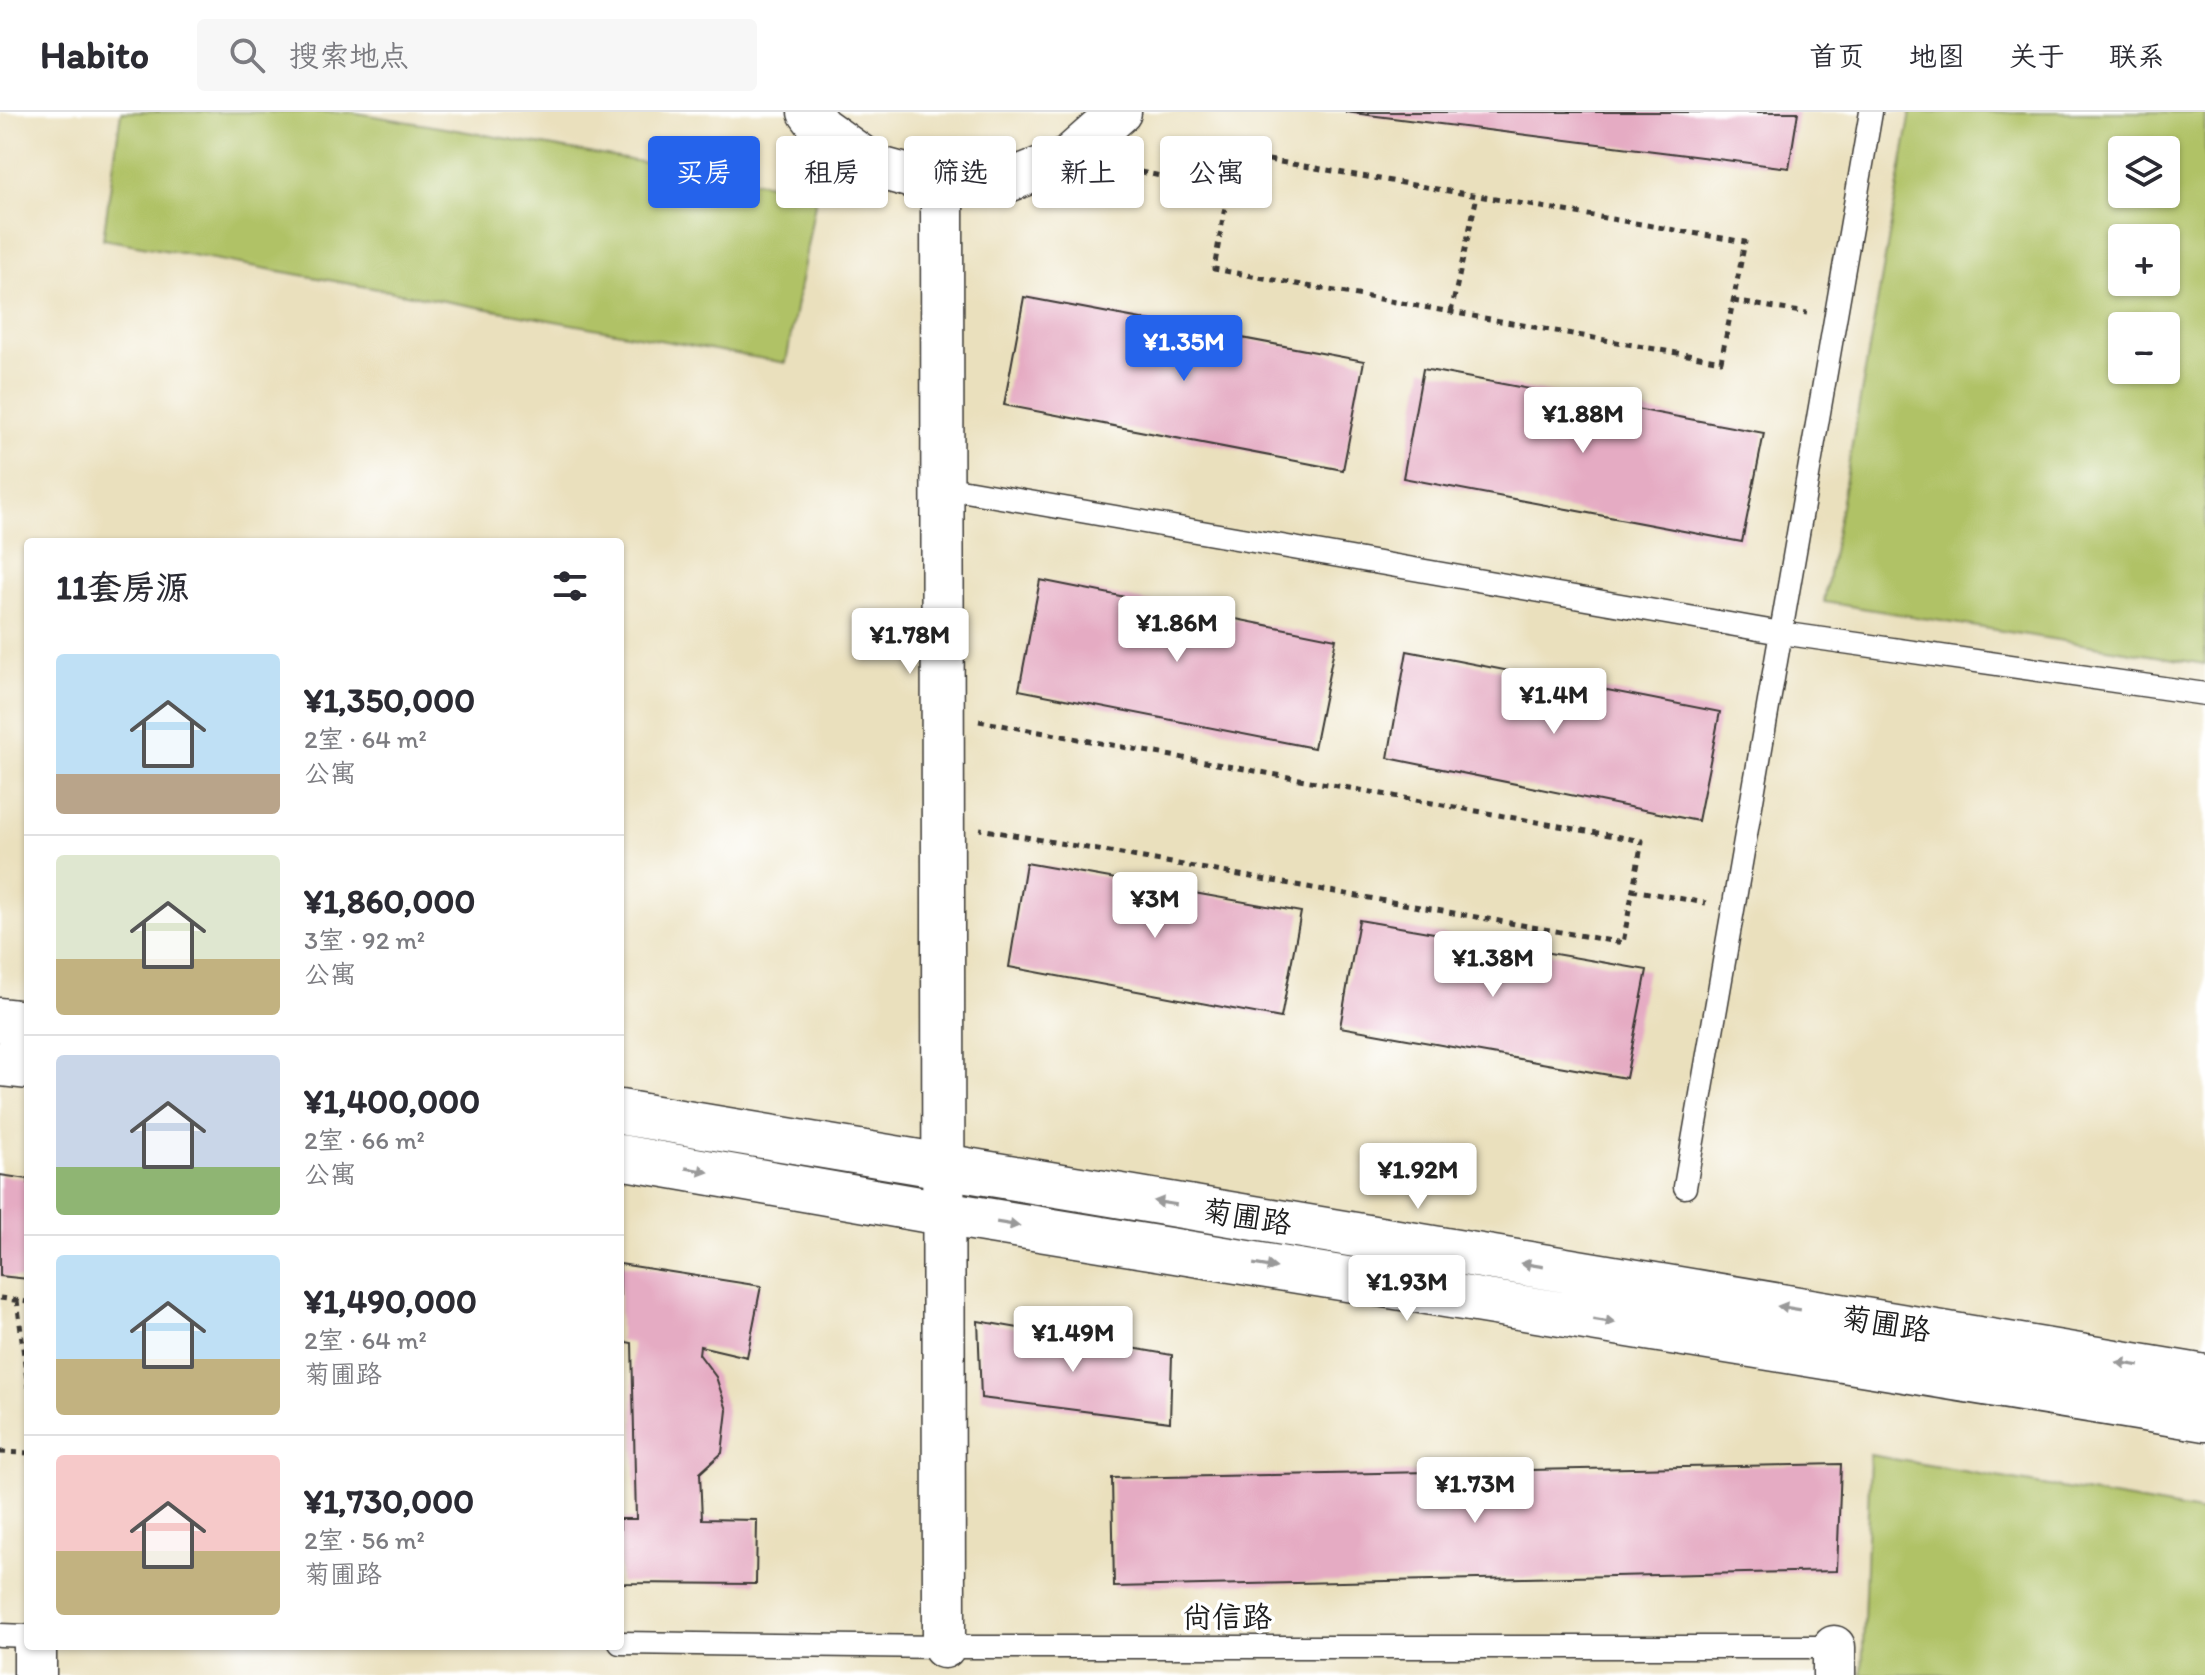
<!DOCTYPE html>
<html lang="zh">
<meta charset="utf-8">
<style>
body{margin:0;font-family:Itim,"LXGW WenKai TC",sans-serif;background:#f7f7f7;color:#2b2b33;height:100vh;display:flex;flex-direction:column;font-size:30px;white-space:nowrap}
*{box-sizing:border-box;margin:0}
p{font-size:26px;color:#7c7c81}
.icon{flex:none;width:44px;height:44px;fill:none;stroke:currentColor;stroke-width:2;stroke-linecap:round;stroke-linejoin:round}
.map{position:relative;flex:1;overflow:hidden}
.panel{position:absolute;left:24px;top:426px;width:600px;height:1112px;display:flex;flex-direction:column;background:#fff;border-radius:8px;box-shadow:0 2px 6px #0004}
.panel>*{flex:none}
.banner{position:absolute;left:648px;top:24px;width:760px;height:72px;display:flex;gap:16px}
.tools{position:absolute;left:2108px;top:24px;display:grid;gap:16px}
.tools a{display:grid;place-items:center;width:72px;height:72px;border-radius:8px;background:#fff;box-shadow:0 2px 6px #0004;font-size:40px}
.price{position:absolute;translate:-50% -68px;padding:0 18px;border-radius:8px;background:#fff;color:#222;font-size:26px;line-height:52px;filter:drop-shadow(0 2px 4px #0008)}
.price::after{content:'';position:absolute;left:50%;top:48px;width:24px;height:18px;margin-left:-12px;background:inherit;clip-path:polygon(0 0,100% 0,50% 100%)}
.price.active{background:#2563eb;color:#fff}
ul{padding:0;list-style:none}
li{display:flex;align-items:center;gap:24px;height:200px;padding:0 32px}
li+li{border-top:2px solid #e1e1e2}
li span{display:grid;place-items:center;flex:none;width:224px;height:160px;border-radius:8px;color:#555}
li>.icon{margin-inline-start:auto}
span .icon{width:96px;height:96px;fill:#fffc;stroke-width:1}
li b{font-size:34px}
h2{display:flex;justify-content:space-between;align-items:center;height:96px;padding:0 32px;font-size:34px}
.chip{padding:0 28px;border-radius:8px;background:#fff;box-shadow:0 2px 6px #0004;font-size:28px;line-height:72px}
.chip.active{background:#2563eb;color:#fff}
header{display:flex;align-items:center;gap:48px;box-sizing:border-box;height:112px;padding:0 40px;background:#fff;border-bottom:2px solid #e1e1e2}
header strong{font-size:38px}
nav{display:flex;gap:44px;margin-inline-start:auto;font-size:28px}
.search{width:560px;height:72px;background:#f7f7f7;display:flex;align-items:center;gap:20px;box-sizing:border-box;padding:0 28px;border-radius:8px;color:#7c7c81;font-size:30px}
.map>svg:first-child{display:block}
.green{fill:#b0c266;stroke:#666f41;stroke-width:2;fill-rule:evenodd}
.building{fill:#e5abc3}
.lines{fill:none;stroke-linecap:round;stroke-linejoin:round}
.service-casing{stroke:#3b3934;stroke-width:25}
.minor-casing{stroke:#3b3934;stroke-width:45}
.tertiary-casing{stroke:#3b3934;stroke-width:47}
.path{stroke:#3b3934;stroke-width:5;stroke-dasharray:6 6;stroke-linecap:butt}
.service{stroke:#fff;stroke-width:22}
.minor{stroke:#fff;stroke-width:42}
.tertiary{stroke:#fff;stroke-width:44}
.oneway{fill:#999}
.labels{text-anchor:middle;stroke-width:7;stroke-linejoin:round;paint-order:stroke}
.street-label{font-size:30px;fill:#1c1c1c;stroke:#fff}
</style>
<header>
<strong>Habito</strong>
<div class="search"><svg class="icon" aria-label="search" viewBox="0 0 24 24"><circle cx="10" cy="10" r="6"/><path d="M15 15l6 6"/></svg>搜索地点</div>
<nav><a>首页</a><a>地图</a><a>关于</a><a>联系</a></nav>
</header>
<div class="map">
<svg width="2205" height="1563" viewBox="0 0 2205 1563">
<rect width="100%" height="100%" fill="#fff"/>
<filter id="ink" filterUnits="userSpaceOnUse"><feTurbulence type="fractalNoise" baseFrequency=".0125" numOctaves="2"/><feDisplacementMap in="SourceGraphic" scale="16" xChannelSelector="R" yChannelSelector="G"/><feConvolveMatrix kernelMatrix="1 2 1 2 8 2 1 2 1" color-interpolation-filters="sRGB"/></filter>
<filter id="wash" filterUnits="userSpaceOnUse"><feTurbulence type="fractalNoise" baseFrequency=".006" numOctaves="4" result="noise"/><feDisplacementMap in="SourceGraphic" scale="32" xChannelSelector="R" yChannelSelector="G"/><feGaussianBlur stdDeviation="1.8" result="paint"/><feColorMatrix in="noise" values="0 0 0 0 0 0 0 0 0 0 0 0 0 0 0 0 0 1.4 0 .05"/><feComposite in="paint" operator="in"/></filter>
<g filter="url(#wash)">
<rect width="100%" height="100%" fill="#eae0bd"/>
<path class="green" d="M 121,0 L 351,0 L 817,80 L 786,251 L 103,127 Z
M 1911,0 L 2205,0 L 2205,552 L 1824,490 ZM 2166,38 L 2166,82 L 2122,82 L 2122,38 ZM 2166,126 L 2166,170 L 2122,170 L 2122,126 ZM 2122,214 L 2166,214 L 2166,258 L 2122,258 Z
M 1870,1343 L 2205,1401 L 2205,1563 L 1862,1563 Z"/>
<g id="blocks">
<path class="building" d="M 1345,0 L 1798,0 L 1789,56 Z
M 1024,185 L 1364,249 L 1343,358 L 1004,293 Z
M 1423,257 L 1764,321 L 1742,430 L 1403,366 Z
M 1040,468 L 1336,527 L 1314,636 L 1019,578 Z
M 1407,539 L 1720,600 L 1698,709 L 1388,646 Z
M 1026,751 L 1301,800 L 1281,906 L 1009,855 Z
M 1359,808 L 1647,858 L 1626,966 L 1340,915 Z
M 0,1063 L 28,1067 L 28,1167 L 0,1164 Z
M 620,1152 L 761,1174 L 747,1245 L 700,1234 L 699,1242 L 716,1265 L 727,1298 L 722,1341 L 700,1361 L 702,1407 L 757,1408 L 756,1472 L 620,1471 L 620,1407 L 636,1407 L 632,1231 L 620,1229 Z
M 978,1209 L 1172,1243 L 1170,1310 L 981,1286 Z
M 1841,1352 L 1837,1459 L 1114,1475 L 1112,1366 Z"/>
</g>
</g>
<g filter="url(#ink)">
<use href="#blocks" fill-opacity="0" stroke="#3b3934" stroke-width="2"/>
<g class="lines">
<g class="service-casing">
<path id="service" d="M 943,375 L 1781,521 L 2205,582
M 1685,1075 L 1871,0
M 0,1523 L 28,1524
M 620,1531 L 944,1535 L 1834,1535"/>
</g>
<g class="minor-casing">
<path id="minor" d="M 809,0 L 820,15 L 876,55 L 942,73 L 1008,69 L 1069,45 L 1120,0
M 942,73 L 944,1535
M 35,1534 L 35,1563
M 1834,1563 L 1834,1535"/>
</g>
<g class="tertiary-casing">
<path id="tertiary" d="M 0,908 L 28,911
M 0,952 L 28,955
M 620,1000 L 2205,1265
M 620,1045 L 942,1101 L 2205,1307"/>
</g>
<path class="path" d="M 1117,55 L 1228,78 L 1214,157 L 1721,249 L 1745,130 L 1234,42 L 1228,78
M 1733,189 L 1807,201
M 1451,200 L 1477,84
M 979,609 L 1642,729 L 1623,831 L 980,717
M 1632,778 L 1706,791
M 0,1186 L 28,1190
M 17,1188 L 28,1275
M 0,1340 L 28,1341"/>
<use href="#service" class="service"/>
<use href="#minor" class="minor"/>
<use href="#tertiary" class="tertiary"/>
</g>
<defs><path id="oneway-solid" d="M-6-.8H1V-3.2L6.5 0L1 3.2V.8H-6Z" transform="scale(2)"/></defs>
<g class="oneway">
<use href="#oneway-solid" transform="translate(697 1058) rotate(10)"/>
<use href="#oneway-solid" transform="translate(1165 1091) rotate(-171)"/>
<use href="#oneway-solid" transform="translate(1008 1112) rotate(9)"/>
<use href="#oneway-solid" transform="translate(1532 1153) rotate(-171)"/>
<use href="#oneway-solid" transform="translate(1265 1154) rotate(9)"/>
<use href="#oneway-solid" transform="translate(1789 1196) rotate(-171)"/>
<use href="#oneway-solid" transform="translate(1604 1209) rotate(9)"/>
<use href="#oneway-solid" transform="translate(2128 1252) rotate(-171)"/>
</g>
</g>
<g class="labels">
<g class="street-label">
<text transform="translate(1247 1105) rotate(9)" y="10">菊圃路</text>
<text transform="translate(1886 1212) rotate(9)" y="10">菊圃路</text>
<text x="1227" y="1515">尚信路</text>
</g>
</g>
</svg>
<div class="tools">
<a><svg class="icon" aria-label="layers" viewBox="0 0 24 24"><path d="M12 4l9 5-9 5-9-5zM3 14l9 5 9-5"/></svg></a>
<a>+</a>
<a>−</a>
</div>
<b class="price active" style="left:1184px;top:271px">¥1.35M</b>
<b class="price" style="left:1583px;top:343px">¥1.88M</b>
<b class="price" style="left:1177px;top:552px">¥1.86M</b>
<b class="price" style="left:910px;top:564px">¥1.78M</b>
<b class="price" style="left:1554px;top:624px">¥1.4M</b>
<b class="price" style="left:1155px;top:828px">¥3M</b>
<b class="price" style="left:1493px;top:887px">¥1.38M</b>
<b class="price" style="left:1418px;top:1099px">¥1.92M</b>
<b class="price" style="left:1407px;top:1211px">¥1.93M</b>
<b class="price" style="left:1073px;top:1262px">¥1.49M</b>
<b class="price" style="left:1475px;top:1413px">¥1.73M</b>
<div class="banner">
<a class="chip active">买房</a>
<a class="chip">租房</a>
<a class="chip">筛选</a>
<a class="chip">新上</a>
<a class="chip">公寓</a>
</div>
<section class="panel">
<h2>11套房源<svg class="icon" aria-label="filters" viewBox="0 0 24 24"><path d="M4 7h16M4 17h16"/><circle cx="9" cy="7" r="2"/><circle cx="15" cy="17" r="2"/></svg></h2>
<ul>
<li><span style="background:linear-gradient(#bfe0f5 75%,#b9a48a 0)"><svg class="icon" aria-label="home" viewBox="0 0 24 24"><path d="M3 11l9-7 9 7M6 9v11h12V9"/></svg></span><div><b>¥1,350,000</b><p>2室 · 64 m²</p><p>公寓</p></div></li>
<li><span style="background:linear-gradient(#dfe7d0 65%,#c2b280 0)"><svg class="icon" aria-label="home" viewBox="0 0 24 24"><path d="M3 11l9-7 9 7M6 9v11h12V9"/></svg></span><div><b>¥1,860,000</b><p>3室 · 92 m²</p><p>公寓</p></div></li>
<li><span style="background:linear-gradient(#c9d6e8 70%,#8fb573 0)"><svg class="icon" aria-label="home" viewBox="0 0 24 24"><path d="M3 11l9-7 9 7M6 9v11h12V9"/></svg></span><div><b>¥1,400,000</b><p>2室 · 66 m²</p><p>公寓</p></div></li>
<li><span style="background:linear-gradient(#bfe0f5 65%,#c2b280 0)"><svg class="icon" aria-label="home" viewBox="0 0 24 24"><path d="M3 11l9-7 9 7M6 9v11h12V9"/></svg></span><div><b>¥1,490,000</b><p>2室 · 64 m²</p><p>菊圃路</p></div></li>
<li><span style="background:linear-gradient(#f6c9c9 60%,#c2b280 0)"><svg class="icon" aria-label="home" viewBox="0 0 24 24"><path d="M3 11l9-7 9 7M6 9v11h12V9"/></svg></span><div><b>¥1,730,000</b><p>2室 · 56 m²</p><p>菊圃路</p></div></li>
</ul>
</section>
</div>
